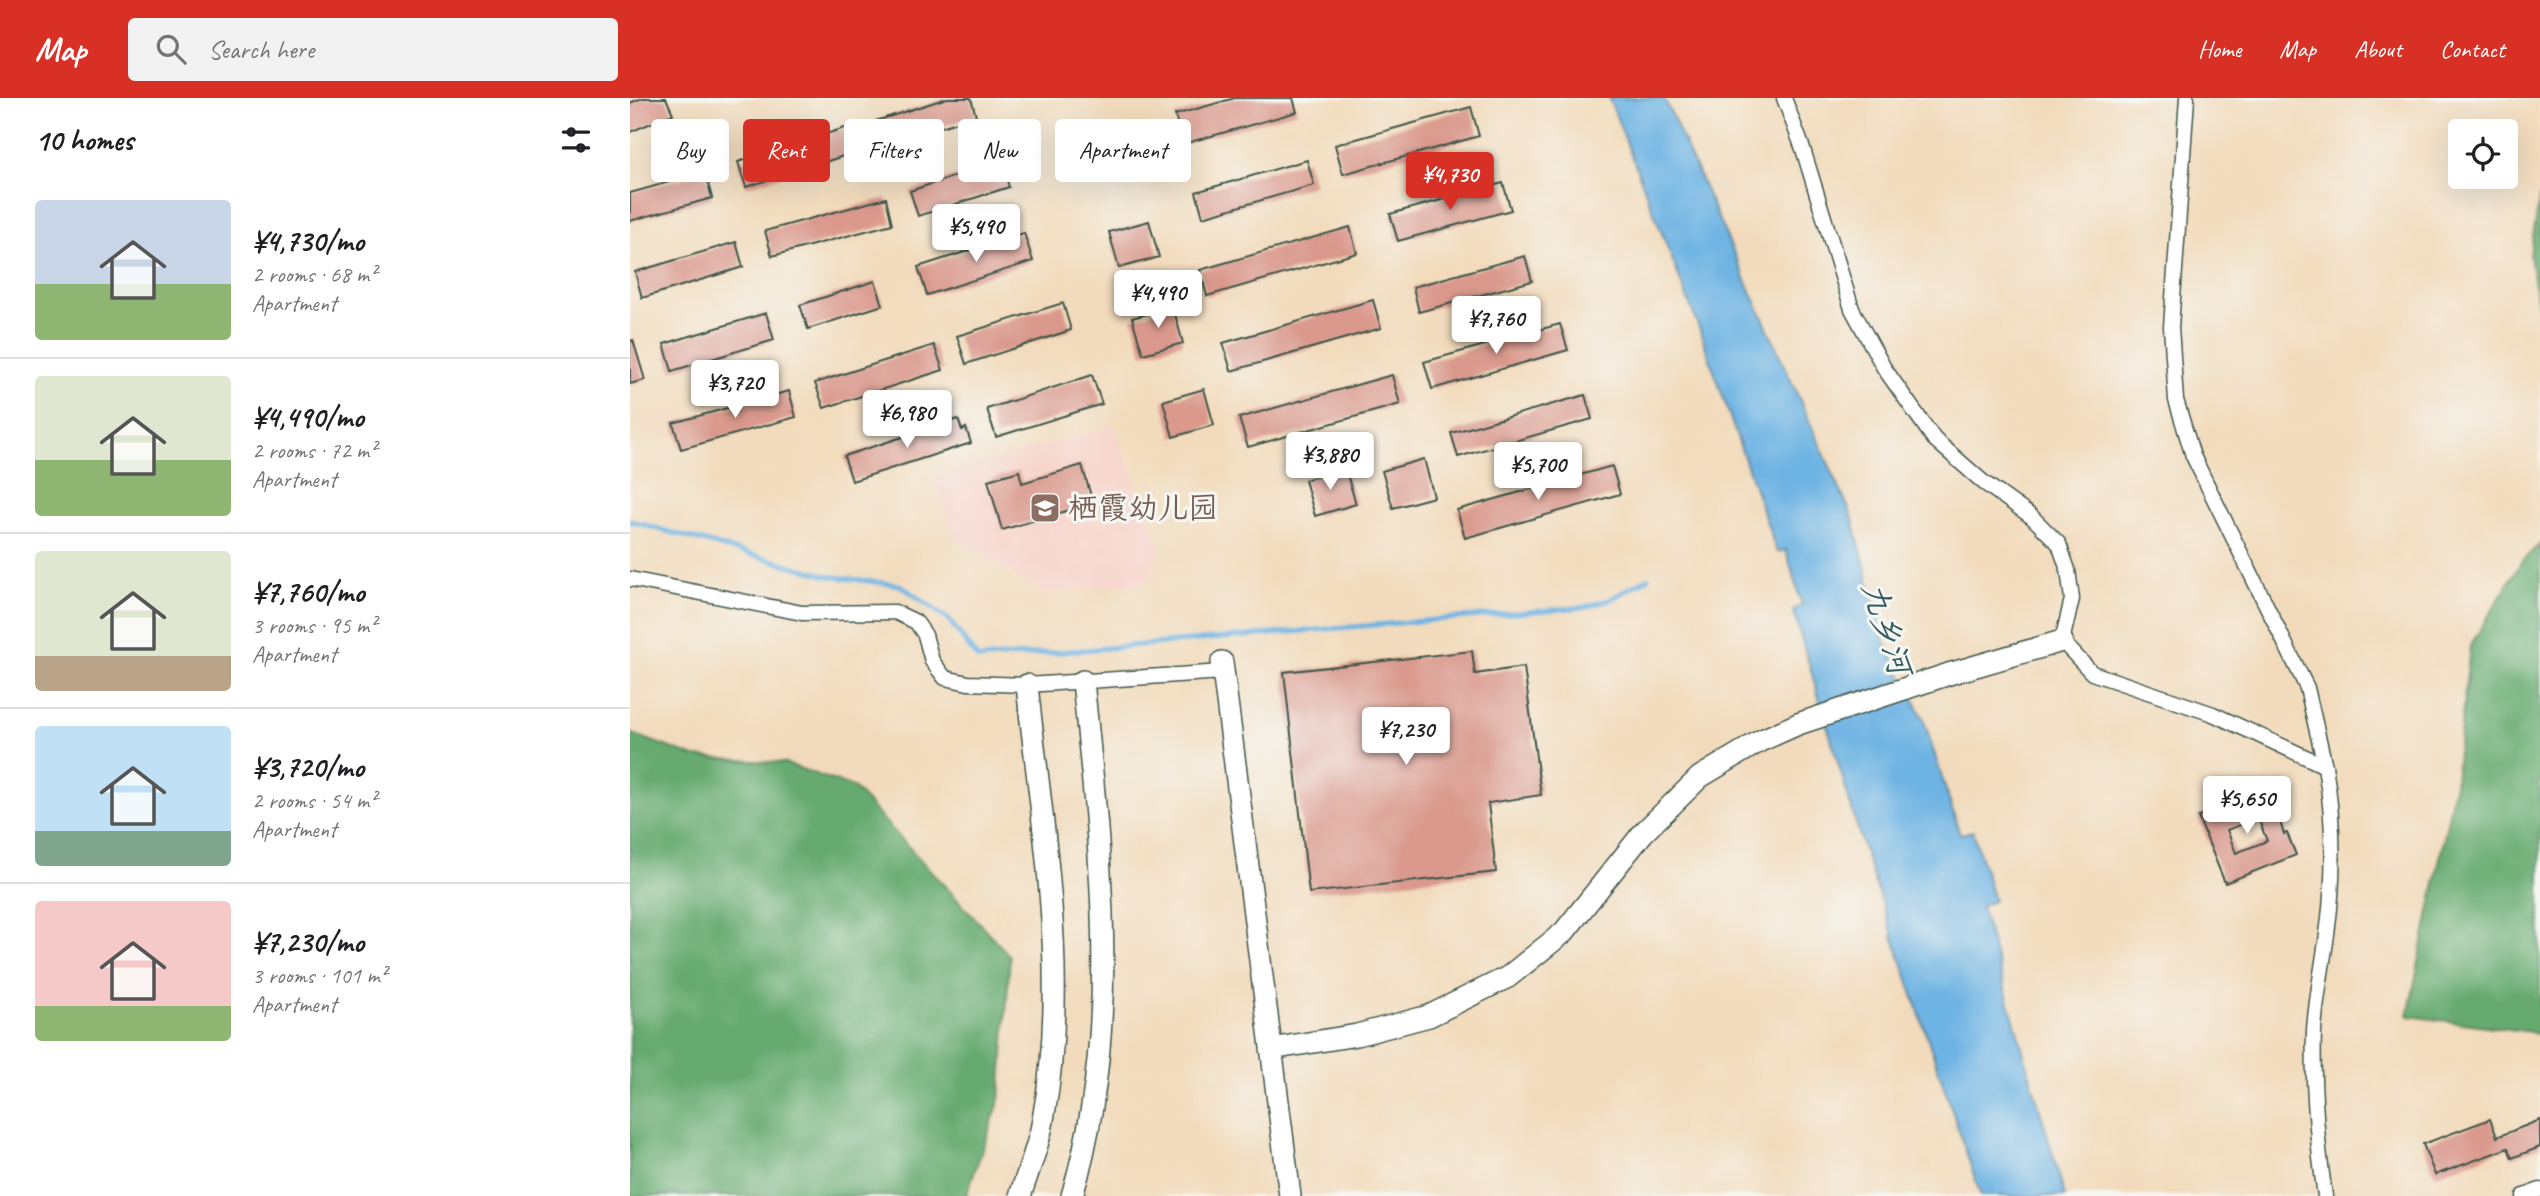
<!DOCTYPE html>
<meta charset="utf-8">
<style>
body{margin:0;font-family:Caveat,"LXGW WenKai TC",sans-serif;background:#f2f2f2;color:#202124;height:100vh;display:flex;flex-direction:column;font-size:26px;white-space:nowrap}
*{box-sizing:border-box;margin:0}
p{font-size:23px;color:#757577}
.icon{flex:none;width:38px;height:38px;fill:none;stroke:currentColor;stroke-width:2;stroke-linecap:round;stroke-linejoin:round}
.map{position:relative;flex:1;overflow:hidden}
.panel{display:flex;flex-direction:column;background:#fff;width:630px}
.panel>*{flex:none}
.hud{position:absolute;left:21px;top:21px;width:665px;height:63px;display:flex;gap:14px}
.tools{position:absolute;left:1818px;top:21px;display:grid;gap:14px}
.tools a{display:grid;place-items:center;width:70px;height:70px;border-radius:7px;background:#fff;box-shadow:0 7px 28px #0002;font-size:35px}
.price{position:absolute;translate:-50% -60px;padding:0 16px;border-radius:7px;background:#fff;color:#222;font-size:23px;line-height:46px;filter:drop-shadow(0 2px 4px #0008)}
.price::after{content:'';position:absolute;left:50%;top:42px;width:21px;height:16px;margin-left:-10px;background:inherit;clip-path:polygon(0 0,100% 0,50% 100%)}
.price.selected{background:#d93025;color:#fff}
ul{padding:0;list-style:none}
li{display:flex;align-items:center;gap:21px;height:175px;padding:0 35px}
li+li{border-top:2px solid #e0e0e0}
li span{display:grid;place-items:center;flex:none;width:196px;height:140px;border-radius:7px;color:#555}
li>.icon{margin-inline-start:auto}
span .icon{width:84px;height:84px;fill:#fffc;stroke-width:1}
li b{font-size:30px}
h2{display:flex;justify-content:space-between;align-items:center;height:84px;padding:0 35px;font-size:30px}
.pill{padding:0 24px;border-radius:7px;background:#fff;box-shadow:0 7px 28px #0002;font-size:24px;line-height:63px}
.pill.selected{background:#d93025;color:#fff}
header{display:flex;align-items:center;gap:42px;box-sizing:border-box;height:98px;padding:0 35px;background:#d93025;color:#fff}
header strong{font-size:33px}
nav{display:flex;gap:38px;margin-inline-start:auto;font-size:24px}
.search{width:490px;height:63px;background:#f2f2f2;display:flex;align-items:center;gap:18px;box-sizing:border-box;padding:0 24px;border-radius:7px;color:#757577;font-size:26px}
main{display:flex;flex:1;min-height:0}
.map>svg:first-child{display:block}
.built{fill:#f7d1c7}
.forest{fill:#66aa6f;stroke:#427452;stroke-width:2}
.water{fill:#6db3e3;stroke:#46788c;stroke-width:2}
.lines{fill:none;stroke-linecap:round;stroke-linejoin:round}
.stream{stroke:#6db3e3;stroke-width:5}
.building{fill:#da998c;fill-rule:evenodd}
.street-casing{stroke:#3f5548;stroke-width:17}
.secondary-casing{stroke:#3f5548;stroke-width:24}
.street{stroke:#fff;stroke-width:14}
.secondary{stroke:#fff;stroke-width:21}
.labels{text-anchor:middle;stroke-width:6;stroke-linejoin:round;paint-order:stroke}
.education-label{font-size:30px;fill:#785e54;stroke:#f6f6f2;text-anchor:start}
.water-label{font-size:32px;font-style:italic;fill:#325a60;stroke:#f6f6f2}
</style>
<header>
<strong>Map</strong>
<div class="search"><svg class="icon" aria-label="search" viewBox="0 0 24 24"><circle cx="10" cy="10" r="6"/><path d="M15 15l6 6"/></svg>Search here</div>
<nav><a>Home</a><a>Map</a><a>About</a><a>Contact</a></nav>
</header>
<main>
<section class="panel">
<h2>10 homes<svg class="icon" aria-label="filters" viewBox="0 0 24 24"><path d="M4 7h16M4 17h16"/><circle cx="9" cy="7" r="2"/><circle cx="15" cy="17" r="2"/></svg></h2>
<ul>
<li><span style="background:linear-gradient(#c9d6e8 60%,#8fb573 0)"><svg class="icon" aria-label="home" viewBox="0 0 24 24"><path d="M3 11l9-7 9 7M6 9v11h12V9"/></svg></span><div><b>¥4,730/mo</b><p>2 rooms · 68 m²</p><p>Apartment</p></div></li>
<li><span style="background:linear-gradient(#dfe7d0 60%,#8fb573 0)"><svg class="icon" aria-label="home" viewBox="0 0 24 24"><path d="M3 11l9-7 9 7M6 9v11h12V9"/></svg></span><div><b>¥4,490/mo</b><p>2 rooms · 72 m²</p><p>Apartment</p></div></li>
<li><span style="background:linear-gradient(#dfe7d0 75%,#b9a48a 0)"><svg class="icon" aria-label="home" viewBox="0 0 24 24"><path d="M3 11l9-7 9 7M6 9v11h12V9"/></svg></span><div><b>¥7,760/mo</b><p>3 rooms · 95 m²</p><p>Apartment</p></div></li>
<li><span style="background:linear-gradient(#bfe0f5 75%,#7fa58c 0)"><svg class="icon" aria-label="home" viewBox="0 0 24 24"><path d="M3 11l9-7 9 7M6 9v11h12V9"/></svg></span><div><b>¥3,720/mo</b><p>2 rooms · 54 m²</p><p>Apartment</p></div></li>
<li><span style="background:linear-gradient(#f6c9c9 75%,#8fb573 0)"><svg class="icon" aria-label="home" viewBox="0 0 24 24"><path d="M3 11l9-7 9 7M6 9v11h12V9"/></svg></span><div><b>¥7,230/mo</b><p>3 rooms · 101 m²</p><p>Apartment</p></div></li>
</ul>
</section>
<div class="map">
<svg width="1910" height="1098" viewBox="0 0 1910 1098">
<rect width="100%" height="100%" fill="#f6f6f2"/>
<filter id="ink" filterUnits="userSpaceOnUse"><feTurbulence type="fractalNoise" baseFrequency=".0143" numOctaves="2"/><feDisplacementMap in="SourceGraphic" scale="14" xChannelSelector="R" yChannelSelector="G"/><feConvolveMatrix kernelMatrix="1 2 1 2 8 2 1 2 1" color-interpolation-filters="sRGB"/></filter>
<filter id="wash" filterUnits="userSpaceOnUse"><feTurbulence type="fractalNoise" baseFrequency=".00686" numOctaves="4" result="noise"/><feDisplacementMap in="SourceGraphic" scale="28" xChannelSelector="R" yChannelSelector="G"/><feGaussianBlur stdDeviation="1.57" result="paint"/><feColorMatrix in="noise" values="0 0 0 0 0 0 0 0 0 0 0 0 0 0 0 0 0 1.4 0 .05"/><feComposite in="paint" operator="in"/></filter>
<g filter="url(#wash)">
<rect width="100%" height="100%" fill="#f2dbbc"/>
<path class="built" d="M 483,327 L 530,447 L 518,485 L 413,494 L 324,440 L 305,379 Z"/>
<path class="forest" d="M 1910,97 L 1910,219 L 1900,157 Z
M 1910,446 L 1910,935 L 1778,918 L 1824,690 L 1840,548 L 1892,463 Z
M 0,635 L 65,659 L 154,665 L 223,689 L 380,858 L 370,1001 L 336,1098 L 0,1098 Z"/>
<path class="water" d="M 979,0 L 1034,0 L 1222,418 L 1254,542 L 1293,620 L 1330,736 L 1343,733 L 1364,803 L 1351,808 L 1435,1098 L 1351,1098 L 1234,752 L 1163,512 L 1172,507 L 1156,452 L 1147,454 L 1069,230 Z"/>
<g class="lines">
<path class="stream" d="M 0,423 L 198,478 L 270,487 L 319,522 L 348,561 L 955,509 L 979,502 L 1018,480"/>
</g>
<g id="blocks">
<path class="building" d="M 12,0 L 36,0 L 43,16 L 0,34 L 0,5 Z
M 317,0 L 341,0 L 346,18 L 254,47 L 246,23 Z
M 605,0 L 663,0 L 667,14 L 553,46 L 545,17 Z
M 841,9 L 849,38 L 713,76 L 705,47 Z
M 221,28 L 229,53 L 116,89 L 108,64 Z
M 516,32 L 526,68 L 486,79 L 475,43 Z
M 677,62 L 684,87 L 573,119 L 566,94 Z
M 371,63 L 379,89 L 288,118 L 280,93 Z
M 75,74 L 82,100 L 0,123 L 0,95 Z
M 873,85 L 881,112 L 768,143 L 760,116 Z
M 256,100 L 262,126 L 142,158 L 135,133 Z
M 519,123 L 529,159 L 489,170 L 479,134 Z
M 720,129 L 727,155 L 577,198 L 570,172 Z
M 394,135 L 403,163 L 297,197 L 288,169 Z
M 106,144 L 113,169 L 12,200 L 5,174 Z
M 895,158 L 902,183 L 789,214 L 783,189 Z
M 245,183 L 253,207 L 178,231 L 170,207 Z
M 743,202 L 751,230 L 601,273 L 593,245 Z
M 433,205 L 441,232 L 336,266 L 327,238 Z
M 543,209 L 553,245 L 513,256 L 502,220 Z
M 136,215 L 144,242 L 42,273 L 34,246 Z
M 930,226 L 938,252 L 802,291 L 794,264 Z
M 3,242 L 15,282 L 0,286 L 0,243 Z
M 304,247 L 313,272 L 194,310 L 185,285 Z
M 462,277 L 472,306 L 366,339 L 357,311 Z
M 762,277 L 770,306 L 618,349 L 609,320 Z
M 574,291 L 584,327 L 543,339 L 533,303 Z
M 159,293 L 166,319 L 51,351 L 43,325 Z
M 955,297 L 962,321 L 828,359 L 821,335 Z
M 328,321 L 332,332 L 336,330 L 341,345 L 222,383 L 214,358 Z
M 794,361 L 804,399 L 763,410 L 752,373 Z
M 452,367 L 463,405 L 372,432 L 358,382 L 389,373 L 392,385 Z
M 982,368 L 990,396 L 835,440 L 827,412 Z
M 715,370 L 726,406 L 685,418 L 675,382 Z
M 842,553 L 845,576 L 894,569 L 911,697 L 858,705 L 866,774 L 679,795 L 654,574 Z
M 1639,691 L 1654,736 L 1657,735 L 1666,757 L 1595,785 L 1568,719 ZM 1628,720 L 1637,743 L 1606,755 L 1597,732 Z
M 1860,1021 L 1867,1039 L 1910,1022 L 1910,1049 L 1882,1060 L 1878,1050 L 1805,1077 L 1793,1046 Z"/>
</g>
</g>
<g filter="url(#ink)">
<use href="#blocks" fill-opacity="0" stroke="#3f5548" stroke-width="2"/>
<g class="lines">
<g class="street-casing">
<path id="street" d="M 1154,0 L 1173,51 L 1222,211 L 1254,270 L 1304,341 L 1353,384 L 1402,419 L 1429,446 L 1438,472 L 1442,501 L 1432,543 L 1462,575 L 1583,616 L 1695,668 C 1704,722 1705,774 1698,828 C 1694,863 1686,898 1684,933 C 1682,989 1687,1043 1695,1098
M 1557,0 L 1541,229 L 1546,302 L 1563,358 L 1677,590 L 1695,668
M 0,481 L 172,515 L 265,514 L 286,524 L 295,537 L 302,563 L 315,580 L 338,585 L 397,587 L 593,574
M 1894,1098 L 1910,1092"/>
</g>
<g class="secondary-casing">
<path id="secondary" d="M 592,564 L 660,1098
M 641,951 L 727,937 L 799,918 L 878,879 L 934,834 L 1013,735 L 1070,679 L 1130,643 L 1168,626 L 1322,575 L 1432,543
M 390,1098 C 398,1073 409,1047 413,1022 C 440,878 412,730 397,587
M 442,1098 C 492,930 470,754 453,583"/>
</g>
<use href="#street" class="street"/>
<use href="#secondary" class="secondary"/>
</g>
</g>
<defs>
<g id="school-square" transform="scale(1.575)"><rect x="-9" y="-9" width="18" height="18" rx="4" fill="#8d6e63" stroke="#f6f6f2"/><path d="M0-5L7-2L0 1L-7-2ZM-4 1L0 2.5L4 1V4Q0 6-4 4Z" fill="#fff"/></g>
</defs>
<g fill-rule="evenodd">
<use href="#school-square" x="415" y="410"/>
</g>
<g class="labels">
<g class="education-label">
<text x="438" y="420">栖霞幼儿园</text>
</g>
<g class="water-label">
<text transform="translate(1257 530) rotate(72)" y="11">九乡河</text>
</g>
</g>
</svg>
<div class="tools">
<a><svg class="icon" aria-label="locate" viewBox="0 0 24 24"><circle cx="12" cy="12" r="6"/><path d="M12 2v4M12 18v4M2 12h4M18 12h4"/></svg></a>
</div>
<b class="price selected" style="left:820px;top:114px">¥4,730</b>
<b class="price" style="left:346px;top:166px">¥5,490</b>
<b class="price" style="left:528px;top:232px">¥4,490</b>
<b class="price" style="left:866px;top:258px">¥7,760</b>
<b class="price" style="left:105px;top:322px">¥3,720</b>
<b class="price" style="left:277px;top:352px">¥6,980</b>
<b class="price" style="left:700px;top:394px">¥3,880</b>
<b class="price" style="left:908px;top:404px">¥5,700</b>
<b class="price" style="left:776px;top:669px">¥7,230</b>
<b class="price" style="left:1617px;top:738px">¥5,650</b>
<div class="hud">
<a class="pill">Buy</a>
<a class="pill selected">Rent</a>
<a class="pill">Filters</a>
<a class="pill">New</a>
<a class="pill">Apartment</a>
</div>
</div>
</main>
